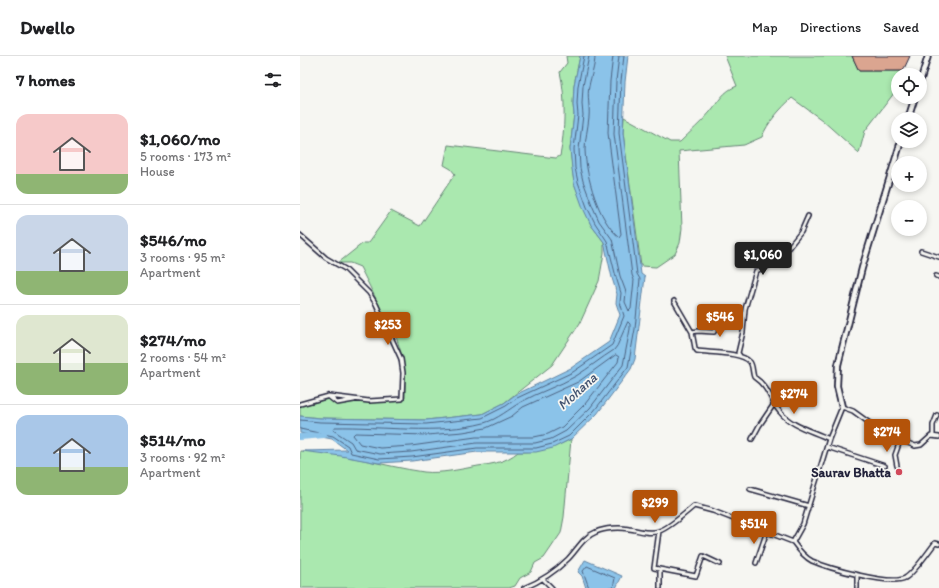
<!DOCTYPE html>
<meta charset="utf-8">
<style>
body{margin:0;font-family:Itim,sans-serif;background:#f2f2f2;color:#202124;height:100vh;display:flex;flex-direction:column;font-size:15px;white-space:nowrap}
*{box-sizing:border-box;margin:0}
p{font-size:13px;color:#757577}
.icon{flex:none;width:22px;height:22px;fill:none;stroke:currentColor;stroke-width:2;stroke-linecap:round;stroke-linejoin:round}
.map{position:relative;flex:1;overflow:hidden}
.panel{display:flex;flex-direction:column;background:#fff;width:300px}
.panel>*{flex:none}
.buttons{position:absolute;left:591px;top:12px;display:grid;gap:8px}
.buttons a{display:grid;place-items:center;width:36px;height:36px;border-radius:50%;background:#fff;box-shadow:0 2px 6px #0003;font-size:20px}
.price{position:absolute;translate:-50% -34px;padding:0 9px;border-radius:4px;background:#b45309;color:#fff;font-size:13px;line-height:26px;filter:drop-shadow(0 1px 2px #0008)}
.price::after{content:'';position:absolute;left:50%;top:24px;width:12px;height:9px;margin-left:-6px;background:inherit;clip-path:polygon(0 0,100% 0,50% 100%)}
.price.on{background:#222;color:#fff}
ul{padding:0;list-style:none}
li{display:flex;align-items:center;gap:12px;height:100px;padding:0 16px}
li+li{border-top:1px solid #e0e0e0}
li span{display:grid;place-items:center;flex:none;width:112px;height:80px;border-radius:12px;color:#555}
li>.icon{margin-inline-start:auto}
span .icon{width:48px;height:48px;fill:#fffc;stroke-width:1}
li b{font-size:17px}
h2{display:flex;justify-content:space-between;align-items:center;height:48px;padding:0 16px;font-size:17px}
header{display:flex;align-items:center;gap:24px;box-sizing:border-box;height:56px;padding:0 20px;background:#fff;border-bottom:1px solid #e0e0e0}
header strong{font-size:19px}
nav{display:flex;gap:22px;margin-inline-start:auto;font-size:14px}
main{display:flex;flex:1;min-height:0}
.map>svg:first-child{display:block}
.green{fill:#aae8af;stroke:#668575}
.water{fill:#8bc3e9;stroke:#6183a3}
.lines{fill:none;stroke-linecap:round;stroke-linejoin:round}
.shore{stroke:#4c6281;stroke-width:1}
.river{stroke:#8bc3e9;stroke-width:6}
.building{fill:#dba590;stroke:#22223b}
.minor-casing{stroke:#22223b;stroke-width:6}
.secondary-casing{stroke:#22223b;stroke-width:8}
.minor{stroke:#f6f6f2;stroke-width:3}
.secondary{stroke:#f6f6f2;stroke-width:4.5}
.poi-dot{fill:#d1495b;stroke:#f6f6f2;stroke-width:1.5}
.labels{text-anchor:middle;stroke-width:3.5;stroke-linejoin:round;paint-order:stroke}
.poi-label{font-size:13px;font-weight:bold;fill:#22223b;stroke:#f6f6f2;text-anchor:end}
.water-label{font-size:14px;font-style:italic;fill:#42526f;stroke:#f6f6f2}
</style>
<header>
<strong>Dwello</strong>
<nav><a>Map</a><a>Directions</a><a>Saved</a></nav>
</header>
<main>
<section class="panel">
<h2>7 homes<svg class="icon" aria-label="filters" viewBox="0 0 24 24"><path d="M4 7h16M4 17h16"/><circle cx="9" cy="7" r="2"/><circle cx="15" cy="17" r="2"/></svg></h2>
<ul>
<li><span style="background:linear-gradient(#f6c9c9 75%,#8fb573 0)"><svg class="icon" aria-label="home" viewBox="0 0 24 24"><path d="M3 11l9-7 9 7M6 9v11h12V9"/></svg></span><div><b>$1,060/mo</b><p>5 rooms · 173 m²</p><p>House</p></div></li>
<li><span style="background:linear-gradient(#c9d6e8 70%,#8fb573 0)"><svg class="icon" aria-label="home" viewBox="0 0 24 24"><path d="M3 11l9-7 9 7M6 9v11h12V9"/></svg></span><div><b>$546/mo</b><p>3 rooms · 95 m²</p><p>Apartment</p></div></li>
<li><span style="background:linear-gradient(#dfe7d0 60%,#8fb573 0)"><svg class="icon" aria-label="home" viewBox="0 0 24 24"><path d="M3 11l9-7 9 7M6 9v11h12V9"/></svg></span><div><b>$274/mo</b><p>2 rooms · 54 m²</p><p>Apartment</p></div></li>
<li><span style="background:linear-gradient(#a9c7e8 65%,#8fb573 0)"><svg class="icon" aria-label="home" viewBox="0 0 24 24"><path d="M3 11l9-7 9 7M6 9v11h12V9"/></svg></span><div><b>$514/mo</b><p>3 rooms · 92 m²</p><p>Apartment</p></div></li>
</ul>
</section>
<div class="map">
<svg width="639" height="532" viewBox="0 0 639 532">
<rect width="100%" height="100%" fill="#f6f6f2"/>
<filter id="ink" filterUnits="userSpaceOnUse"><feTurbulence type="fractalNoise" baseFrequency=".025" numOctaves="2"/><feDisplacementMap in="SourceGraphic" scale="8" xChannelSelector="R" yChannelSelector="G"/><feConvolveMatrix kernelMatrix="1 2 1 2 8 2 1 2 1" color-interpolation-filters="sRGB"/></filter>
<g filter="url(#ink)">
<path class="green" d="M 266,0 L 280,0 L 274,29 L 273,49 L 274,58 L 270,93 L 274,127 L 291,169 L 304,186 L 304,197 L 299,225 L 280,267 L 252,309 L 204,347 L 182,358 L 126,364 L 20,362 L 0,360 L 0,350 L 28,343 L 38,348 L 55,345 L 102,344 L 105,342 L 105,320 L 103,303 L 95,277 L 85,261 L 60,211 L 50,207 L 38,207 L 63,187 L 68,187 L 91,155 L 120,170 L 155,118 L 151,113 L 144,109 L 148,89 L 256,102 L 260,100 C 265,76 266,41 260,16 L 267,7 Z
M 425,0 L 552,0 L 559,15 L 603,15 L 601,19 L 598,19 L 598,25 L 596,29 L 598,32 L 565,75 L 559,97 L 522,64 L 492,42 C 481,52 467,67 462,81 L 444,89 L 379,95 L 382,172 L 380,187 L 375,198 L 356,211 L 341,210 L 323,77 L 324,61 L 370,86 L 380,86 C 390,76 401,67 410,56 C 419,45 423,35 437,30 Z
M 271,383 L 264,461 L 261,477 L 244,502 L 235,507 L 231,516 L 220,522 L 215,530 L 209,532 L 0,532 L 0,395 C 42,396 82,410 124,416 C 140,418 162,413 178,410 C 193,408 206,406 218,396 C 240,396 252,393 271,383 Z"/>
<path class="water" d="M 280,0 L 328,0 L 325,26 L 323,77 L 341,218 L 345,221 L 335,303 L 331,313 L 297,358 L 271,383 L 253,392 L 236,396 L 177,396 L 112,405 L 79,407 L 41,400 L 2,395 L 47,394 L 32,383 L 0,377 L 0,360 L 20,362 L 126,364 L 182,358 L 204,347 L 215,339 L 271,312 L 309,286 L 320,259 L 316,247 L 317,238 L 312,222 L 304,186 L 291,169 L 283,152 L 274,127 L 272,113 L 270,93 L 274,58 L 273,49 L 274,29 Z
M 285,504 L 322,520 L 316,532 L 286,532 L 282,520 L 278,516 Z"/>
<g class="lines">
<path class="shore" d="M 289,0 L 283,30 L 282,48 L 283,59 L 279,93 L 280,112 L 283,125 L 292,149 L 299,165 L 312,183 L 320,220 L 326,236 L 325,246 L 329,255 L 331,253 L 334,224 L 332,219 L 314,78 L 316,25 L 319,0
M 295,0 C 295,10 291,20 289,30 C 287,40 290,50 289,61 C 288,72 285,83 285,94 C 286,120 298,164 319,181 L 321,178 L 308,77 L 310,25 L 313,0
M 328,266 L 330,268 L 330,273 L 323,309 L 290,352 L 266,375 L 251,383 L 235,387 L 177,387 L 111,396 L 80,398 L 55,393 L 51,386 L 33,374 L 35,371 C 81,370 139,379 184,367 C 198,363 209,353 221,346 C 239,336 259,330 276,320 C 289,312 301,302 314,294 L 317,290 Z
M 316,299 L 319,301 L 318,306 L 285,348 L 262,371 L 248,378 L 234,381 L 176,381 L 111,390 L 80,392 L 60,388 L 53,379 L 55,377 L 127,379 L 163,376 L 186,372 L 212,360 L 223,351 L 278,326 Z
M 0,364 L 20,366 L 126,368 L 182,362 L 206,350 L 217,342 L 273,316 L 312,289 L 324,260 L 320,246 L 321,237 L 316,221 L 307,185 L 295,167 L 287,151 L 278,126 L 275,112 L 274,93 L 278,59 L 277,48 L 278,30 L 284,0
M 0,373 L 33,380 L 48,390 L 51,397 L 79,403 L 112,401 L 177,392 L 236,392 L 252,388 L 269,380 L 294,355 L 328,311 L 335,273 L 340,223 L 337,218 L 319,77 L 321,25 L 324,0
M 289,532 L 283,515 L 287,510 L 315,522 L 313,532"/>
<path class="river" d="M 0,381 L 24,379"/>
</g>
<path class="building" d="M 552,0 L 610,0 L 603,15 L 559,15 Z"/>
<g class="lines">
<g class="minor-casing">
<path id="minor" d="M 0,179 L 26,202 L 45,213 L 69,237 L 76,248 L 101,303 L 103,317 L 102,343 L 69,345 L 29,340 L 0,348
M 621,195 L 639,201
M 636,220 L 639,221
M 374,245 L 392,276 L 395,292 L 397,295 C 410,297 442,296 450,306 C 453,310 452,316 454,321 C 470,332 469,343 480,356 C 492,371 513,375 529,383 L 542,351 L 553,355 L 582,376 L 615,390 L 621,389 L 631,380 L 639,381
M 392,276 L 398,275 L 414,276 L 420,255
M 440,300 L 438,297 L 443,276 L 445,253 L 456,215 L 477,206 L 501,176 L 508,160
M 28,340 L 37,347 L 54,344
M 633,380 L 633,369 L 637,359
M 452,383 L 459,370 L 474,348
M 529,383 L 503,468 L 493,486 C 498,493 504,501 512,505 C 528,512 591,530 605,522 C 613,518 629,495 635,487 L 639,488
M 527,391 L 585,410
M 597,410 L 595,399 L 600,385
M 450,433 L 509,450
M 359,475 L 354,512 L 396,520 L 403,500 L 420,508
M 456,507 L 467,475
M 360,514 L 360,532
M 557,519 L 557,532
M 243,523 L 252,532
M 224,532 C 241,525 255,516 268,503 C 277,494 283,481 296,476 C 305,472 320,471 329,473 C 339,474 349,479 359,475 C 367,473 387,456 394,450 L 413,455 L 493,486"/>
</g>
<g class="secondary-casing">
<path id="secondary" d="M 620,26 L 628,0
M 608,63 L 615,41
M 542,351 L 537,330 L 538,309 L 562,212 L 601,85"/>
</g>
<use href="#minor" class="minor"/>
<use href="#secondary" class="secondary"/>
</g>
</g>
<circle class="poi-dot" cx="599" cy="416" r="4"/>
<g class="labels">
<g class="poi-label">
<text x="591" y="421">Saurav Bhatta</text>
</g>
<g class="water-label">
<text transform="translate(277 335) rotate(-42)" y="5">Mohana</text>
</g>
</g>
</svg>
<div class="buttons">
<a><svg class="icon" aria-label="locate" viewBox="0 0 24 24"><circle cx="12" cy="12" r="6"/><path d="M12 2v4M12 18v4M2 12h4M18 12h4"/></svg></a>
<a><svg class="icon" aria-label="layers" viewBox="0 0 24 24"><path d="M12 4l9 5-9 5-9-5zM3 14l9 5 9-5"/></svg></a>
<a>+</a>
<a>−</a>
</div>
<b class="price on" style="left:463px;top:220px">$1,060</b>
<b class="price" style="left:420px;top:282px">$546</b>
<b class="price" style="left:88px;top:290px">$253</b>
<b class="price" style="left:494px;top:359px">$274</b>
<b class="price" style="left:587px;top:397px">$274</b>
<b class="price" style="left:355px;top:468px">$299</b>
<b class="price" style="left:454px;top:489px">$514</b>
</div>
</main>
